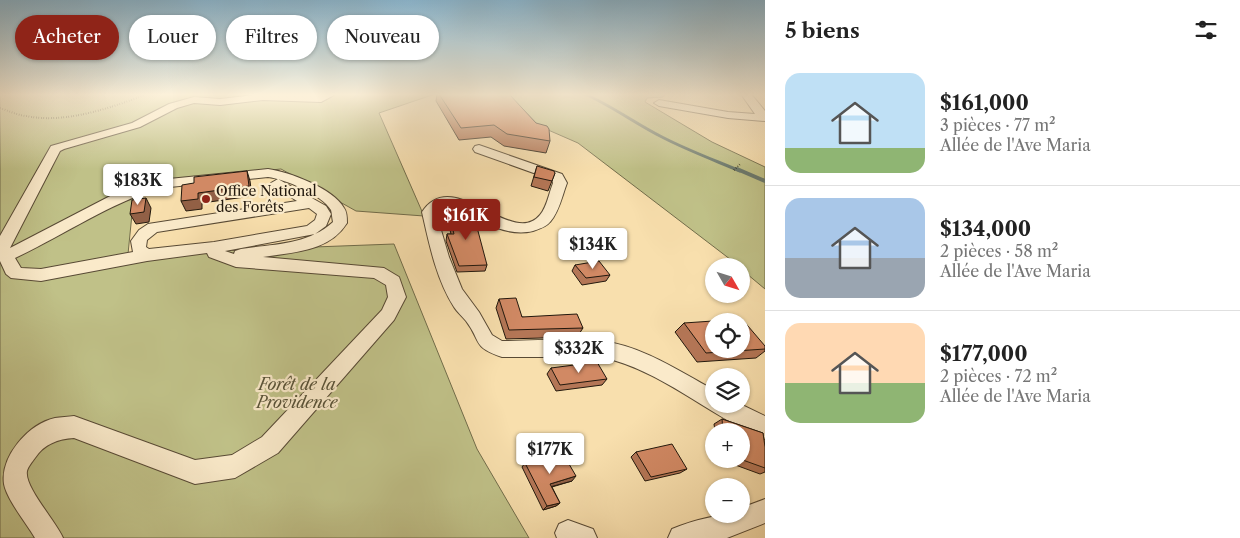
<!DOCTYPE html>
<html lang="fr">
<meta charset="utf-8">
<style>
body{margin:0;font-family:"Libre Caslon Text",serif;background:#f6f6f6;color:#222;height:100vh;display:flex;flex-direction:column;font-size:19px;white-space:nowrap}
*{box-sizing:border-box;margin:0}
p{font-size:16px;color:#767676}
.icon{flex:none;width:28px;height:28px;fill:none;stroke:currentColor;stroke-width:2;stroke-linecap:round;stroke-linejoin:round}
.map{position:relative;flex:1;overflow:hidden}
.drawer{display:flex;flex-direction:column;background:#fff;width:475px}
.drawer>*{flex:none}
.guide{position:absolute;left:15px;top:15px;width:475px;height:45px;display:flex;gap:10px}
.needle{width:32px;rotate:129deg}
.controls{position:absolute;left:705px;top:258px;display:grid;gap:10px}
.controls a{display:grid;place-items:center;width:45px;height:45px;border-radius:50%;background:#fff;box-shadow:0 1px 4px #0004;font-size:25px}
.price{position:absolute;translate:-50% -42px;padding:0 11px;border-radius:5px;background:#fff;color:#222;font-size:16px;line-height:32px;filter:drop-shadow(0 1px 2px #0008)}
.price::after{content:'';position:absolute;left:50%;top:30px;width:15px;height:11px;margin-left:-8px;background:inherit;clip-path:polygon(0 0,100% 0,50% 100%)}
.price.current{background:#8f2418;color:#fff}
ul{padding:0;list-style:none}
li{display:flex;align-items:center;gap:15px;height:125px;padding:0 20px}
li+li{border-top:1px solid #e0e0e0}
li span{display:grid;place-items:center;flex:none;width:140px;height:100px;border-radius:15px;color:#555}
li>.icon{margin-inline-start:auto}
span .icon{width:60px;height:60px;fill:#fffc;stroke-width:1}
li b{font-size:21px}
h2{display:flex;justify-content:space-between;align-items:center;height:60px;padding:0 20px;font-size:21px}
.pill{padding:0 18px;border-radius:22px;background:#fff;box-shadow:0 1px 4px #0004;font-size:18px;line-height:45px}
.pill.current{background:#8f2418;color:#fff}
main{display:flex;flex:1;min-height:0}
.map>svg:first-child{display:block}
.green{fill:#c0c188;stroke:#716c4a}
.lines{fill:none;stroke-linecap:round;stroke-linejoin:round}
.stream-far1{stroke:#6c7a6e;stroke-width:3}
.stream{stroke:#6c7a6e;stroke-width:4}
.minor-casing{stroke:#584a35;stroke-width:2}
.path{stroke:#22180d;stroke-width:2;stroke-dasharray:0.5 2;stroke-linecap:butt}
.minor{fill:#faeaca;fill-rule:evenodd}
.wall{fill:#b47656;stroke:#22180d}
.shaded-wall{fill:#926046;stroke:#22180d}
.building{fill:#d18964;stroke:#22180d;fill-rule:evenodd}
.poi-dot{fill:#8f2418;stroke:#faeaca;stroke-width:2}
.labels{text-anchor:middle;stroke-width:4.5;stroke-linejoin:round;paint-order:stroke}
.poi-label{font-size:14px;fill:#22180d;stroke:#faeaca;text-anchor:start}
.near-park-label{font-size:16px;font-style:italic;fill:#595338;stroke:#faeaca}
</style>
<main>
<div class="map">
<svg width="765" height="538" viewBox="0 0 765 538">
<rect width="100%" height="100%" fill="#f8dfad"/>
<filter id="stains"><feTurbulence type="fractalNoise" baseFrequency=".004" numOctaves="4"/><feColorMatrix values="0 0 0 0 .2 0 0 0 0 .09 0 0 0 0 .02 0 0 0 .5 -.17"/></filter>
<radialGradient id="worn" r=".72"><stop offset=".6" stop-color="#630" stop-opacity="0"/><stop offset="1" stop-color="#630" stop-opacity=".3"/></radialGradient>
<path class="green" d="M 0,94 L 435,94 L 379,113 L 424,216 L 356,211 L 281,169 L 135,184 L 128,254 L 394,244 L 477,449 L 529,538 L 0,538 Z
M 508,94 L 666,94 L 663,97 L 647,98 L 645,102 L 712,142 L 765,167 L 765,289 L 741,269 L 741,266 L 739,266 L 578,143 L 539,126 Z"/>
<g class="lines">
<path class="stream-far1" d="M 585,94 C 612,106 636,124 662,137 C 687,150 714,160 740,171"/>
<path class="stream" d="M 737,169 L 765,181"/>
<g class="minor-casing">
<path id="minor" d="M 263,94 L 334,95 L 321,102 L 263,100 L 220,105 L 194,103 L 177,108 L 140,127 L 64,149 L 60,151 L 10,248 L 116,193 L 137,186 L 159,180 L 268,169 C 289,172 333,188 344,208 C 347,212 347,218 347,223 C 329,252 293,252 263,257 L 384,268 L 399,277 L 406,297 L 394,320 L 278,453 L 235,478 L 195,484 L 74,438 C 58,439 44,444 35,458 C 32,462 28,467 27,471 C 24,487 56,521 63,538 L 35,538 C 27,524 7,500 4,484 C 0,457 28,424 55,418 C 61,417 68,417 74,416 L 195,460 L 232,455 L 262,437 L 382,310 L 388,297 L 386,285 L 374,278 L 236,267 L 209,257 L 207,253 L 147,261 L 41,281 L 11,278 L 6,274 L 0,261 L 0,236 L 51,146 L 132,123 L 169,104 L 194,97 L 220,99 ZM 268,177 C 285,179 322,195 331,210 C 332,213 332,218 333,222 C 308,245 273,244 241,249 L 235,251 L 234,254 L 225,251 L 315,234 L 326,226 L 331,214 L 326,206 L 278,179 L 271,183 L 273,186 L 297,201 L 148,224 L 139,230 L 131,241 L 133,252 L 41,269 L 21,268 L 15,258 C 64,235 108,204 160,188 ZM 309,208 L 317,214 L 315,220 L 307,226 L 214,242 L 149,249 L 146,247 L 147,240 L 157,232 Z
M 741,94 L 751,94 L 765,111 L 765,121 L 728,118 L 659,106 L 654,103 L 659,100 L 728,112 L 755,114 Z
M 479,145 L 562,174 L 567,183 C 562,196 559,212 550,222 C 546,227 539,229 533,231 C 521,234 507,232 495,227 C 477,219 455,195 436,213 L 449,257 L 462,289 L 479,312 L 492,335 L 502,341 C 533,341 571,337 602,341 C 642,346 679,371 714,390 L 714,404 L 740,404 L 765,416 L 765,439 C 709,416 662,370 601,357 L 502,357 C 472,347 482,342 466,321 C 462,316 457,312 454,307 C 436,279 429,243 422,212 C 453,164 512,249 540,215 C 547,207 549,193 553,183 L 552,179 L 542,176 L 475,152 L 473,149 L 475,146 Z
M 765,499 L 765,523 L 727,538 L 668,538 L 672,529 C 694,520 718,514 741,514 L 741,508 Z
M 568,520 L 593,529 L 597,538 L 557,538 L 555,533 L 559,524 Z"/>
</g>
<path class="path" d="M 0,108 C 9,111 17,115 26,116 C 65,124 111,108 147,94
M 734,170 L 741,163"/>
<use href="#minor" class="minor"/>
</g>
<path class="wall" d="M 437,94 L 509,94 L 550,141 L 546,153 L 504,146 L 491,137 L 459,140 L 436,101 Z
M 537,166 L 555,173 L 548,191 L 531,186 Z
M 449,215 L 487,265 L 485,271 L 457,272 L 446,241 L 447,234 L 451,234 L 448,222 Z
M 575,265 L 610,275 L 606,281 L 582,285 L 572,271 Z
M 499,299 L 522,317 L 583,328 L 577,337 L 506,339 L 496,308 Z
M 684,323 L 765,346 L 765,351 L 756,358 L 697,362 L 675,332 Z
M 551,368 L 607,379 L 602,385 L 556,391 L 547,374 Z
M 722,419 L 763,433 L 765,447 L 765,472 L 760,474 L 719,459 L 741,459 L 741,431 L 715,431 L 714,424 Z
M 636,452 L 687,469 L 680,473 L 645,481 L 631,457 Z
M 525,463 L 572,481 L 552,487 L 560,503 L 556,506 L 543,510 L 522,467 Z"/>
<path class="shaded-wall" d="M 247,171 L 250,181 L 252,196 L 202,203 L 202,209 L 186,211 L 181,201 Z
M 146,198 L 151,208 L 149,222 L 136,224 L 130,214 Z
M 576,476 L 572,481 L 546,488 L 550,484 Z
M 560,503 L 556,506 L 543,510 L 547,506 Z"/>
<path class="building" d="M 439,94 L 509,94 L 536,123 L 547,126 L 549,129 L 550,141 L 507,134 L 494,125 L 461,128 Z
M 537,166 L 554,171 L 555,173 L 552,181 L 534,177 Z
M 247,171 L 249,186 L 198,193 L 198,199 L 181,201 L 182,185 L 194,183 L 194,177 Z
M 146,198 L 144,212 L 130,214 L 132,200 Z
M 449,215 L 474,216 L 487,265 L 459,266 L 447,234 L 454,234 Z
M 599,261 L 610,275 L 586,278 L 575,265 Z
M 516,298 L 522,317 L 577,314 L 583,328 L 509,330 L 499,299 Z
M 742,319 L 765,346 L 765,349 L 706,353 L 684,323 ZM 714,321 L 741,321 L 741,349 L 714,349 Z
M 597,362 L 607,379 L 560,385 L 551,368 Z
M 722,419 L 763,433 L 765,447 L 765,468 L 740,459 L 741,459 L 741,431 L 723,431 Z
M 672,444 L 687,469 L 651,477 L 636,452 Z
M 562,452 L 576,476 L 550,484 L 560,503 L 547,506 L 525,463 Z"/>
<linearGradient id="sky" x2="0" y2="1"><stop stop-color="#8ab7d1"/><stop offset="0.56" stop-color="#fcf1da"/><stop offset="1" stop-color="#fcf1da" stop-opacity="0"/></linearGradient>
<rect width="765" height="169" fill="url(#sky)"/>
<circle class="poi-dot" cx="206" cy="199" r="5"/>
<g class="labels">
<g class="poi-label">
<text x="216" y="196">Office National<tspan x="216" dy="16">des Forêts</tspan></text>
</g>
<g class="near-park-label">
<text x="297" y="390">Forêt de la<tspan x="297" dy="18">Providence</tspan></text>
</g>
</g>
<rect width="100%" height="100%" filter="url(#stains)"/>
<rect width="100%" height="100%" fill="url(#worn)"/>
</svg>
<div class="controls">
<a><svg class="needle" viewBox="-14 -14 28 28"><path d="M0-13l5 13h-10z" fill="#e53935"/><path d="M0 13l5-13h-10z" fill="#767676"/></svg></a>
<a><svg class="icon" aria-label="locate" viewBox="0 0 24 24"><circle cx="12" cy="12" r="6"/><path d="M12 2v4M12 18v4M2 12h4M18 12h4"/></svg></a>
<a><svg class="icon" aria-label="layers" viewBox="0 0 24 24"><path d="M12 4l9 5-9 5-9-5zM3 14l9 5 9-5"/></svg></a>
<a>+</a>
<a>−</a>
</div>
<b class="price" style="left:138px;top:206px">$183K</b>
<b class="price current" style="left:466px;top:241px">$161K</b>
<b class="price" style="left:593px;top:270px">$134K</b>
<b class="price" style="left:579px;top:374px">$332K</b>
<b class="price" style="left:550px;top:475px">$177K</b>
<div class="guide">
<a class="pill current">Acheter</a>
<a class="pill">Louer</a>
<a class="pill">Filtres</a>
<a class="pill">Nouveau</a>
</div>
</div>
<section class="drawer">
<h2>5 biens<svg class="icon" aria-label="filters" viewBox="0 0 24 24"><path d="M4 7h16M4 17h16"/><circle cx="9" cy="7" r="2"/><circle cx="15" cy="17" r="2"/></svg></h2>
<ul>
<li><span style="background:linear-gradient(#bfe0f5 75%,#8fb573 0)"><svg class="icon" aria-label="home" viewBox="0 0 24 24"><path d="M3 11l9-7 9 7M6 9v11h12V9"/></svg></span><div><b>$161,000</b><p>3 pièces · 77 m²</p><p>Allée de l'Ave Maria</p></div></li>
<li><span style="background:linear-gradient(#a9c7e8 60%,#9aa5b1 0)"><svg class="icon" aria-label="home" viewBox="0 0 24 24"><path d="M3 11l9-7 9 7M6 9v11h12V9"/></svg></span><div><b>$134,000</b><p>2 pièces · 58 m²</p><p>Allée de l'Ave Maria</p></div></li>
<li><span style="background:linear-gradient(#ffd9b3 60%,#8fb573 0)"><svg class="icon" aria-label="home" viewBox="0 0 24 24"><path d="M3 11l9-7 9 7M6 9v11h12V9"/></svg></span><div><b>$177,000</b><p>2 pièces · 72 m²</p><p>Allée de l'Ave Maria</p></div></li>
</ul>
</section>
</main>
